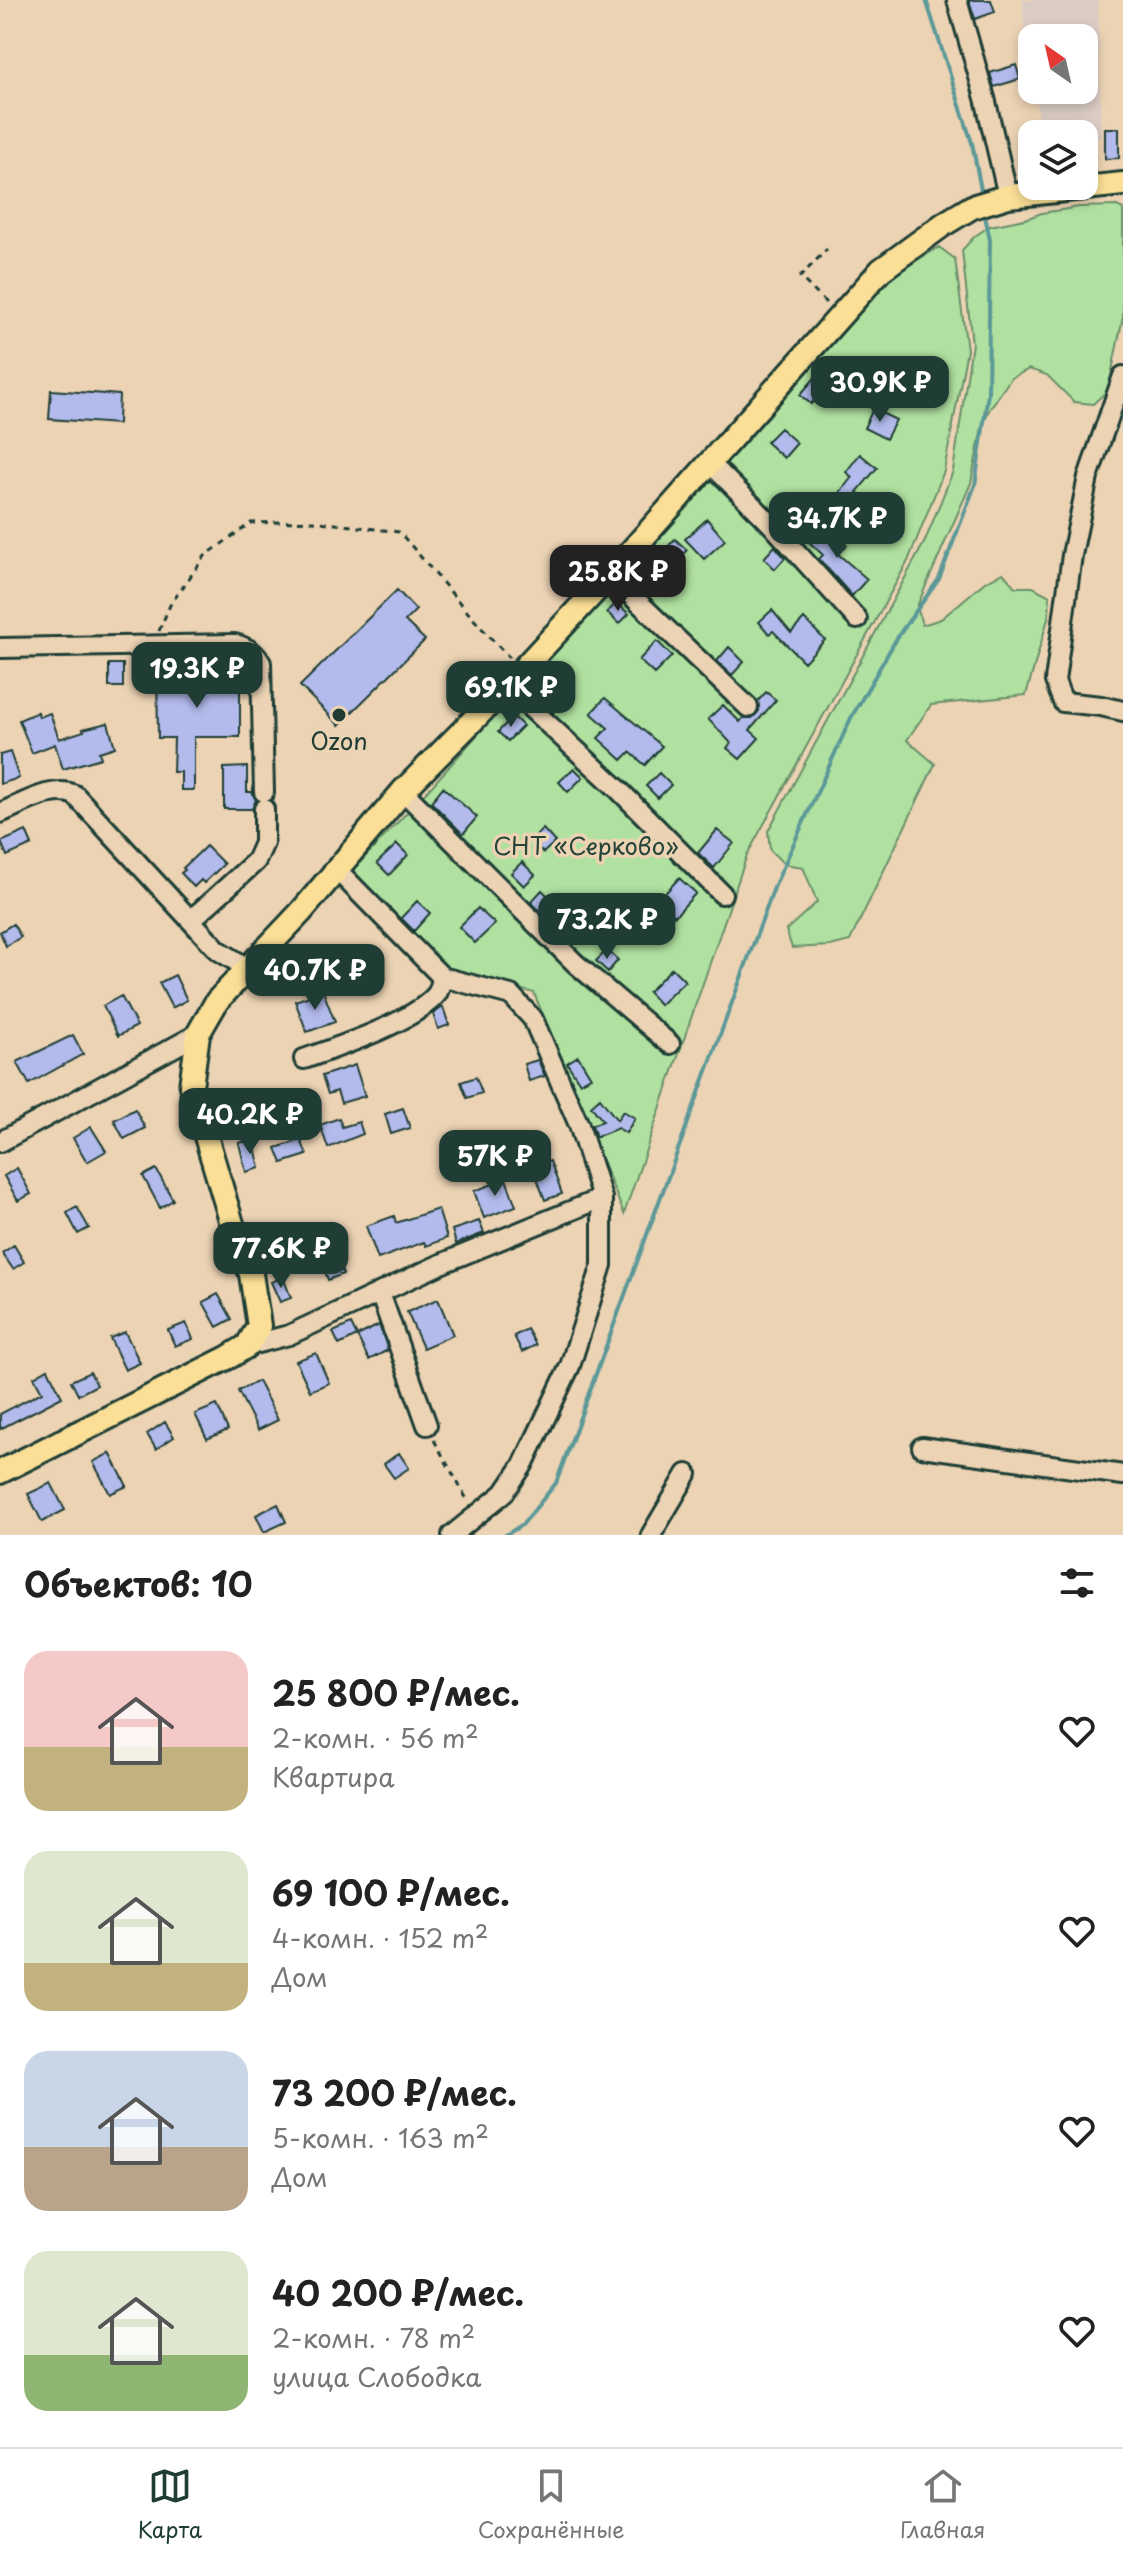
<!DOCTYPE html>
<html lang="ru">
<meta charset="utf-8">
<style>
body{margin:0;font-family:"Playpen Sans",sans-serif;background:#f6f6f6;color:#222;height:100vh;display:flex;flex-direction:column;font-size:30px;white-space:nowrap}
*{box-sizing:border-box;margin:0}
p{font-size:26px;color:#767676}
.icon{flex:none;width:44px;height:44px;fill:none;stroke:currentColor;stroke-width:2;stroke-linecap:round;stroke-linejoin:round}
.map{position:relative;height:1535px;overflow:hidden}
.drawer{display:flex;flex-direction:column;background:#fff;flex:1}
.drawer>*{flex:none}
.needle{width:52px;rotate:326deg}
.fabs{position:absolute;left:1018px;top:24px;display:grid;gap:16px}
.fabs a{display:grid;place-items:center;width:80px;height:80px;border-radius:16px;background:#fff;box-shadow:0 4px 12px #0003;font-size:40px}
.price{position:absolute;translate:-50% -68px;padding:0 18px;border-radius:16px;background:#1f3d34;color:#fff;font-size:26px;line-height:52px;filter:drop-shadow(0 2px 4px #0008)}
.price::after{content:'';position:absolute;left:50%;top:48px;width:24px;height:18px;margin-left:-12px;background:inherit;clip-path:polygon(0 0,100% 0,50% 100%)}
.price.current{background:#222;color:#fff}
ul{padding:0;list-style:none}
li{display:flex;align-items:center;gap:24px;height:200px;padding:0 24px}
li span{display:grid;place-items:center;flex:none;width:224px;height:160px;border-radius:24px;color:#555}
li>.icon{margin-inline-start:auto}
span .icon{width:96px;height:96px;fill:#fffc;stroke-width:1}
li b{font-size:34px}
h2{display:flex;justify-content:space-between;align-items:center;height:96px;padding:0 24px;font-size:34px}
.dock{display:flex;justify-content:space-around;align-items:center;height:112px;border-top:2px solid #e0e0e0;background:#fff;font-size:22px;color:#767676}
.dock a{display:grid;justify-items:center;gap:4px}
.dock .current{color:#1f3d34}
.map>svg:first-child{display:block}
.built{fill:#dbccc5}
.green{fill:#b0e1a0;stroke:#688f6a;stroke-width:2}
.lines{fill:none;stroke-linecap:round;stroke-linejoin:round}
.stream{stroke:#5c9898;stroke-width:4}
.building{fill:#b3bbec;stroke:#1f3d34;stroke-width:2}
.minor-casing{stroke:#1f3d34;stroke-width:24}
.major-casing{stroke:#1f3d34;stroke-width:28}
.path{stroke:#1f3d34;stroke-width:3;stroke-dasharray:6 6;stroke-linecap:butt}
.minor{stroke:#ecd3b4;stroke-width:18}
.major{stroke:#fbdf96;stroke-width:22}
.poi-dot{fill:#1f3d34;stroke:#ecd3b4;stroke-width:3}
.labels{text-anchor:middle;stroke-width:7;stroke-linejoin:round;paint-order:stroke}
.poi-label{font-size:24px;fill:#1f3d34;stroke:#ecd3b4}
.park-label{font-size:24px;fill:#264539;stroke:#ecd3b4}
</style>
<div class="map">
<svg width="1123" height="1535" viewBox="0 0 1123 1535">
<rect width="100%" height="100%" fill="#ecd3b4"/>
<filter id="ink" filterUnits="userSpaceOnUse"><feTurbulence type="fractalNoise" baseFrequency=".0125" numOctaves="2"/><feDisplacementMap in="SourceGraphic" scale="16" xChannelSelector="R" yChannelSelector="G"/><feConvolveMatrix kernelMatrix="1 2 1 2 8 2 1 2 1" color-interpolation-filters="sRGB"/></filter>
<g filter="url(#ink)">
<path class="built" d="M 1023,0 L 1098,0 L 1101,135 L 1094,143 L 1084,144 L 1084,134 L 1042,134 L 1034,90 L 1084,90 L 1084,38 L 1032,38 L 1032,80 L 1024,38 Z"/>
<path class="green" d="M 1117,206 L 1123,209 L 1123,317 L 1108,390 L 1093,404 L 1074,402 L 1047,375 L 1029,369 L 1011,378 L 989,410 L 982,427 L 971,483 L 917,606 L 922,625 L 941,619 L 986,581 L 1003,573 L 1015,587 L 1033,587 L 1050,596 L 1049,615 L 1026,695 L 931,705 L 907,740 L 935,764 L 850,941 L 830,946 L 792,948 L 786,930 L 817,902 L 803,867 L 784,864 L 770,850 L 768,831 L 925,541 L 953,471 L 972,344 L 962,250 L 975,236 L 990,226 L 1025,219 L 1042,213 L 1079,207 Z
M 939,247 L 955,259 L 967,350 L 944,471 L 908,561 L 747,855 L 624,1214 L 534,993 L 441,967 L 351,872 L 431,787 L 729,452 L 890,277 Z"/>
<g class="lines">
<path class="stream" d="M 926,0 L 972,143 L 982,195
M 506,1535 L 523,1524 L 556,1483 L 775,885 L 851,718 L 898,636 L 939,579 L 975,485 L 988,393 L 990,240 L 984,211"/>
</g>
<path class="building" d="M 969,0 L 991,0 L 995,12 L 975,19 Z
M 1016,65 L 1020,79 L 994,87 L 990,73 Z
M 1105,128 L 1119,128 L 1119,158 L 1105,159 Z
M 888,363 L 906,374 L 895,392 L 877,382 Z
M 820,372 L 831,382 L 811,404 L 800,395 Z
M 51,390 L 119,395 L 118,424 L 49,419 Z
M 873,409 L 896,420 L 886,439 L 864,428 Z
M 780,428 L 797,443 L 784,458 L 766,442 Z
M 860,454 L 877,468 L 857,492 L 866,499 L 856,511 L 837,496 L 852,477 L 846,472 Z
M 707,519 L 725,540 L 704,559 L 685,539 Z
M 824,524 L 847,545 L 838,554 L 867,579 L 852,596 L 819,559 L 823,555 L 809,542 Z
M 675,539 L 687,550 L 677,560 L 665,550 Z
M 775,546 L 785,558 L 775,569 L 764,558 Z
M 397,590 L 416,610 L 405,621 L 425,640 L 339,725 L 300,686 Z
M 617,603 L 629,614 L 619,624 L 607,612 Z
M 772,610 L 791,633 L 804,619 L 825,640 L 804,662 L 773,631 L 769,634 L 759,622 Z
M 657,641 L 672,656 L 654,674 L 639,660 Z
M 729,647 L 744,662 L 732,675 L 717,661 Z
M 109,664 L 123,664 L 123,687 L 109,687 Z
M 240,666 L 240,737 L 194,737 L 194,790 L 181,790 L 181,772 L 173,772 L 174,738 L 158,738 L 157,667 Z
M 548,682 L 565,700 L 553,712 L 534,695 Z
M 766,692 L 776,700 L 750,730 L 759,738 L 740,759 L 727,748 L 731,743 L 708,719 L 723,705 L 740,722 L 743,718 L 752,718 L 759,711 L 758,701 Z
M 605,698 L 662,746 L 645,765 L 630,752 L 622,760 L 598,738 L 608,728 L 591,713 Z
M 38,712 L 39,717 L 50,713 L 59,739 L 84,731 L 83,729 L 108,723 L 115,747 L 99,752 L 101,758 L 63,769 L 55,744 L 32,753 L 19,720 Z
M 513,716 L 523,726 L 508,741 L 498,732 Z
M 10,752 L 19,778 L 0,784 L 0,755 Z
M 247,767 L 247,792 L 252,792 L 256,800 L 252,809 L 224,809 L 224,768 Z
M 574,768 L 583,777 L 568,792 L 559,782 Z
M 659,773 L 671,785 L 658,798 L 646,786 Z
M 443,787 L 477,817 L 463,834 L 431,802 Z
M 543,829 L 555,842 L 543,853 L 531,840 Z
M 717,830 L 734,843 L 714,868 L 698,853 Z
M 26,831 L 32,845 L 7,856 L 1,842 Z
M 397,844 L 408,855 L 389,875 L 377,863 Z
M 206,846 L 224,864 L 204,883 L 201,880 L 194,887 L 181,873 L 185,870 L 183,868 Z
M 522,862 L 535,875 L 524,886 L 511,873 Z
M 679,878 L 696,893 L 675,916 L 658,901 Z
M 542,890 L 553,901 L 542,913 L 531,902 Z
M 417,901 L 430,913 L 414,931 L 401,918 Z
M 478,908 L 495,924 L 475,943 L 459,927 Z
M 13,924 L 21,937 L 6,946 L 0,932 Z
M 607,950 L 618,960 L 608,972 L 596,961 Z
M 672,968 L 685,981 L 660,1005 L 648,992 Z
M 289,973 L 294,984 L 276,991 L 272,979 Z
M 175,975 L 187,1000 L 172,1008 L 159,983 Z
M 323,991 L 335,1022 L 307,1032 L 295,1001 Z
M 121,996 L 137,1026 L 118,1036 L 103,1006 Z
M 443,1007 L 449,1025 L 438,1029 L 433,1014 Z
M 73,1035 L 83,1054 L 29,1084 L 17,1062 Z
M 578,1056 L 591,1077 L 580,1083 L 567,1063 Z
M 538,1060 L 545,1076 L 529,1081 L 524,1064 Z
M 355,1065 L 365,1096 L 341,1103 L 337,1091 L 328,1094 L 322,1076 Z
M 476,1077 L 482,1093 L 467,1098 L 461,1082 Z
M 600,1098 L 617,1120 L 623,1111 L 635,1118 L 626,1133 L 618,1128 L 596,1137 L 592,1125 L 603,1121 L 591,1106 Z
M 403,1108 L 410,1128 L 391,1134 L 385,1114 Z
M 135,1109 L 145,1128 L 124,1139 L 114,1120 Z
M 339,1118 L 342,1127 L 359,1122 L 363,1134 L 328,1148 L 320,1125 Z
M 91,1127 L 106,1151 L 87,1162 L 73,1138 Z
M 253,1139 L 260,1168 L 246,1172 L 239,1143 Z
M 301,1140 L 307,1155 L 282,1163 L 276,1148 Z
M 550,1161 L 562,1194 L 545,1200 L 533,1167 Z
M 17,1168 L 31,1194 L 18,1201 L 4,1176 Z
M 156,1169 L 173,1200 L 160,1208 L 143,1176 Z
M 506,1179 L 516,1206 L 484,1218 L 474,1191 Z
M 77,1207 L 89,1228 L 78,1234 L 67,1213 Z
M 438,1209 L 447,1238 L 426,1246 L 424,1242 L 378,1259 L 366,1226 L 394,1216 L 396,1223 Z
M 479,1221 L 484,1233 L 456,1244 L 452,1230 Z
M 14,1245 L 24,1262 L 13,1269 L 2,1253 Z
M 333,1249 L 343,1274 L 328,1280 L 319,1254 Z
M 283,1277 L 291,1298 L 280,1302 L 271,1282 Z
M 218,1294 L 232,1319 L 217,1327 L 203,1302 Z
M 438,1299 L 453,1335 L 423,1348 L 407,1312 Z
M 186,1323 L 193,1339 L 175,1346 L 168,1330 Z
M 351,1324 L 357,1336 L 339,1345 L 333,1332 Z
M 379,1325 L 388,1350 L 369,1360 L 357,1336 Z
M 527,1329 L 536,1345 L 522,1352 L 514,1336 Z
M 125,1332 L 140,1363 L 125,1370 L 110,1338 Z
M 316,1353 L 329,1383 L 310,1391 L 296,1361 Z
M 48,1369 L 62,1397 L 0,1429 L 0,1414 L 42,1392 L 34,1377 Z
M 90,1372 L 97,1385 L 78,1395 L 71,1381 Z
M 258,1381 L 278,1420 L 258,1430 L 238,1391 Z
M 217,1405 L 228,1430 L 207,1439 L 195,1414 Z
M 165,1422 L 174,1437 L 156,1449 L 147,1434 Z
M 110,1453 L 127,1486 L 110,1494 L 93,1462 Z
M 399,1453 L 409,1468 L 394,1478 L 384,1464 Z
M 51,1483 L 65,1510 L 42,1522 L 28,1494 Z
M 278,1504 L 286,1522 L 264,1532 L 256,1515 Z"/>
<g class="lines">
<g class="minor-casing">
<path id="minor" d="M 957,0 L 985,98 L 1008,196
M 1123,376 L 1088,477 L 1072,555 L 1055,681 L 1063,702 L 1101,706 L 1123,711
M 710,463 L 771,524 L 857,619
M 610,575 L 748,707
M 0,648 L 235,644 C 246,647 256,653 261,663 L 264,792
M 507,686 L 617,788 L 722,894
M 403,791 L 575,963 L 670,1044
M 0,813 C 21,805 53,784 75,795 L 218,950 L 247,968
M 337,870 L 442,977
M 191,920 L 256,861 L 264,843 L 264,809
M 442,977 L 511,995 L 533,1019 L 579,1125 L 602,1198 L 602,1265 L 570,1366 L 523,1465 L 504,1493 L 452,1535
M 304,1059 C 338,1047 413,1022 436,995 C 440,990 441,983 442,977
M 0,1142 L 198,1034
M 380,1293 L 427,1425
M 247,1346 L 289,1335 L 443,1263 L 602,1198
M 922,1447 L 1123,1475
M 651,1535 L 687,1474"/>
</g>
<g class="major-casing">
<path id="major" d="M 0,1472 L 229,1357 L 247,1346 L 259,1326 L 251,1274 L 233,1227 L 191,1086 L 198,1034 L 217,1001 L 301,912 L 403,791 L 507,686 L 610,575 L 881,270 L 944,224 L 972,207 L 1008,196 L 1123,184"/>
</g>
<path class="path" d="M 826,303 L 800,277 L 827,249
M 159,631 L 170,605 L 205,556 L 251,523 L 313,521 L 399,532 C 436,573 470,618 509,657
M 434,1440 L 469,1503"/>
<use href="#minor" class="minor"/>
<use href="#major" class="major"/>
</g>
</g>
<circle class="poi-dot" cx="339" cy="715" r="8"/>
<g class="labels">
<g class="poi-label">
<text x="339" y="750">Ozon</text>
</g>
<g class="park-label">
<text x="586" y="855">СНТ «Серково»</text>
</g>
</g>
</svg>
<div class="fabs">
<a><svg class="needle" viewBox="-14 -14 28 28"><path d="M0-13l5 13h-10z" fill="#e53935"/><path d="M0 13l5-13h-10z" fill="#767676"/></svg></a>
<a><svg class="icon" aria-label="layers" viewBox="0 0 24 24"><path d="M12 4l9 5-9 5-9-5zM3 14l9 5 9-5"/></svg></a>
</div>
<b class="price" style="left:880px;top:424px">30.9K ₽</b>
<b class="price" style="left:837px;top:560px">34.7K ₽</b>
<b class="price current" style="left:618px;top:613px">25.8K ₽</b>
<b class="price" style="left:197px;top:710px">19.3K ₽</b>
<b class="price" style="left:511px;top:729px">69.1K ₽</b>
<b class="price" style="left:607px;top:961px">73.2K ₽</b>
<b class="price" style="left:315px;top:1012px">40.7K ₽</b>
<b class="price" style="left:250px;top:1156px">40.2K ₽</b>
<b class="price" style="left:495px;top:1198px">57K ₽</b>
<b class="price" style="left:281px;top:1290px">77.6K ₽</b>
</div>
<section class="drawer">
<h2>Объектов: 10<svg class="icon" aria-label="filters" viewBox="0 0 24 24"><path d="M4 7h16M4 17h16"/><circle cx="9" cy="7" r="2"/><circle cx="15" cy="17" r="2"/></svg></h2>
<ul>
<li><span style="background:linear-gradient(#f6c9c9 60%,#c2b280 0)"><svg class="icon" aria-label="home" viewBox="0 0 24 24"><path d="M3 11l9-7 9 7M6 9v11h12V9"/></svg></span><div><b>25 800 ₽/мес.</b><p>2-комн. · 56 m²</p><p>Квартира</p></div><svg class="icon" aria-label="heart" viewBox="0 0 24 24"><path d="M12 20l-8-8c-3-5 5-10 8-4 3-6 11-1 8 4z"/></svg></li>
<li><span style="background:linear-gradient(#dfe7d0 70%,#c2b280 0)"><svg class="icon" aria-label="home" viewBox="0 0 24 24"><path d="M3 11l9-7 9 7M6 9v11h12V9"/></svg></span><div><b>69 100 ₽/мес.</b><p>4-комн. · 152 m²</p><p>Дом</p></div><svg class="icon" aria-label="heart" viewBox="0 0 24 24"><path d="M12 20l-8-8c-3-5 5-10 8-4 3-6 11-1 8 4z"/></svg></li>
<li><span style="background:linear-gradient(#c9d6e8 60%,#b9a48a 0)"><svg class="icon" aria-label="home" viewBox="0 0 24 24"><path d="M3 11l9-7 9 7M6 9v11h12V9"/></svg></span><div><b>73 200 ₽/мес.</b><p>5-комн. · 163 m²</p><p>Дом</p></div><svg class="icon" aria-label="heart" viewBox="0 0 24 24"><path d="M12 20l-8-8c-3-5 5-10 8-4 3-6 11-1 8 4z"/></svg></li>
<li><span style="background:linear-gradient(#dfe7d0 65%,#8fb573 0)"><svg class="icon" aria-label="home" viewBox="0 0 24 24"><path d="M3 11l9-7 9 7M6 9v11h12V9"/></svg></span><div><b>40 200 ₽/мес.</b><p>2-комн. · 78 m²</p><p>улица Слободка</p></div><svg class="icon" aria-label="heart" viewBox="0 0 24 24"><path d="M12 20l-8-8c-3-5 5-10 8-4 3-6 11-1 8 4z"/></svg></li>
</ul>
</section>
<nav class="dock">
<a class="current"><svg class="icon" aria-label="map" viewBox="0 0 24 24"><path d="M3 6l6-2 6 2 6-2v14l-6 2-6-2-6 2zM9 4v14M15 6v14"/></svg>Карта</a>
<a><svg class="icon" aria-label="saved" viewBox="0 0 24 24"><path d="M7 4h10v16l-5-4-5 4z"/></svg>Сохранённые</a>
<a><svg class="icon" aria-label="home" viewBox="0 0 24 24"><path d="M3 11l9-7 9 7M6 9v11h12V9"/></svg>Главная</a>
</nav>
